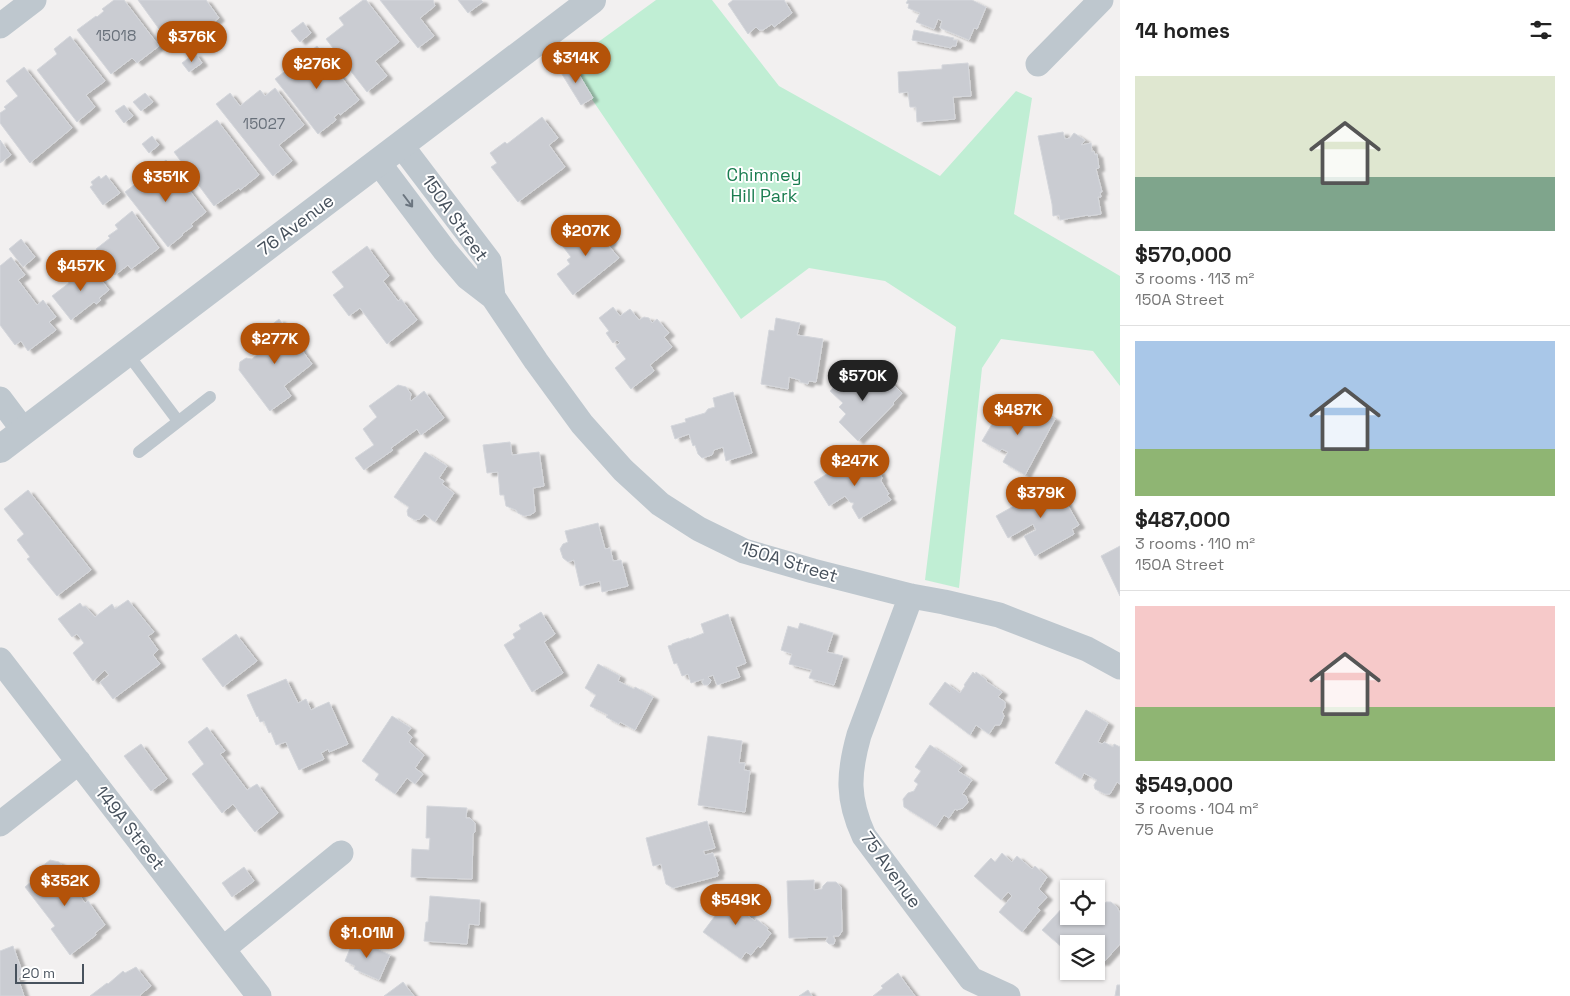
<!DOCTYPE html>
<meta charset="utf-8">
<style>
body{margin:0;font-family:"Space Grotesk",sans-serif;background:#f2f2f2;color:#222;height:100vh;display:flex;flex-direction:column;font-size:19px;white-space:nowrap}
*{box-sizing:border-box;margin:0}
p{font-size:16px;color:#767676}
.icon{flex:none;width:28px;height:28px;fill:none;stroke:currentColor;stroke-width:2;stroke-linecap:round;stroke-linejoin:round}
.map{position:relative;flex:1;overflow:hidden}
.panel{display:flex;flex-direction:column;background:#fff;width:450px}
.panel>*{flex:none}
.buttons{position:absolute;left:1060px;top:880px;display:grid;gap:10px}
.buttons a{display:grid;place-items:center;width:45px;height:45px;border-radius:0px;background:#fff;box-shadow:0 1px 4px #0004;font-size:25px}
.scale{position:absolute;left:15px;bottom:12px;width:69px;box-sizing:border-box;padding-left:5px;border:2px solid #48525d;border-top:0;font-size:14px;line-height:18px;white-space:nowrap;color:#48525d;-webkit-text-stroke:4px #fff;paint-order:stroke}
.price{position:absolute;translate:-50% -42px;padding:0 11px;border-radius:18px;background:#b45309;color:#fff;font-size:16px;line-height:32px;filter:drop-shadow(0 1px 2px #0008)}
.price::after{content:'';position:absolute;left:50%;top:30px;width:15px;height:11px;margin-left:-8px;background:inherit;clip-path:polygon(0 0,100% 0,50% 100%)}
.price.selected{background:#222;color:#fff}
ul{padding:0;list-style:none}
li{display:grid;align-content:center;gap:10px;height:265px;padding:0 15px}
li+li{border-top:1px solid #e0e0e0}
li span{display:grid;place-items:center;height:155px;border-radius:0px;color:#555}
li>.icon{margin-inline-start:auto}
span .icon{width:90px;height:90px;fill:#fffc;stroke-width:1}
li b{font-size:21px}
h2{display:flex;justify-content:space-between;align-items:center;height:60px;padding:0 15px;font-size:21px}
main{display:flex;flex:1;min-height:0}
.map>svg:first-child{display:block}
.green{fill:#c0eed4}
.building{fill:#caccd2;stroke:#d4d6db;filter:url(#shadow)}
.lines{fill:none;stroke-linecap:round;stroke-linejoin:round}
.service{stroke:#bec7ce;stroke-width:12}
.minor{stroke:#bec7ce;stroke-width:25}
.tertiary{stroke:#bec7ce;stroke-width:28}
.oneway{stroke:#6b757f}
.labels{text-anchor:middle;stroke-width:4;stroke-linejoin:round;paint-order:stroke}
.number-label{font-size:15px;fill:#68707a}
.park-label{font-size:18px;fill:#1a7d50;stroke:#fff}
.street-label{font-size:18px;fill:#48525d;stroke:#fff}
</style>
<main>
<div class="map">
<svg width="1120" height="996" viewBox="0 0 1120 996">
<defs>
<filter id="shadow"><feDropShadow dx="5.5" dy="3" stdDeviation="1" flood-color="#0004"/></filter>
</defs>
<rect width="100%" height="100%" fill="#f2f0f0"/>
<path class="green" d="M 656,0 L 712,0 L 779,86 L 940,176 L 1016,91 L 1032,98 L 1014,214 L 1120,276 L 1120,386 L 1093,351 L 1001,339 L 982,368 L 959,588 L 925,580 L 956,327 L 885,281 L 809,268 L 741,319 L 568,64 Z"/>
<path class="building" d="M 114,0 L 124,0 L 159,46 L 137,63 L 132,58 L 111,74 L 77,30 L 96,16 L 97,17 L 104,11 L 102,9 Z
M 138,0 L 206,0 L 219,18 L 196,35 L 190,26 L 172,40 L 162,26 L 159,29 Z
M 363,0 L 366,0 L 399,42 L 375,61 L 387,76 L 367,92 L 326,39 L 344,25 L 339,18 Z
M 380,0 L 433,0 L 435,6 L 420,18 L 434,36 L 418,48 Z
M 458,0 L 481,0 L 483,2 L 468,13 Z
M 733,0 L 784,0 L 792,13 L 774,27 L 772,24 L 763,30 L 759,30 L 756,27 L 748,34 L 728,4 Z
M 908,0 L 972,0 L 986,7 L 977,29 L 974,28 L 969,40 L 940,28 L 942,21 L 938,19 L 934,29 L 916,22 L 920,13 L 908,8 L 909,4 L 906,3 Z
M 303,22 L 311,33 L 300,42 L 291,31 Z
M 914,30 L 954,38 L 953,40 L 957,40 L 956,46 L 952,46 L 951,48 L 912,40 Z
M 166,34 L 171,41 L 166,45 L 161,38 Z
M 70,36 L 105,81 L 86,95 L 95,107 L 77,122 L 37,70 L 57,54 L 54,49 Z
M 317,46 L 359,100 L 340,115 L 339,113 L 334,117 L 336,120 L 318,134 L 275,79 Z
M 195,53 L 202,63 L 189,72 L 182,63 Z
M 572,63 L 593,98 L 581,105 L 560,71 Z
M 968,63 L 971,96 L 953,97 L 955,119 L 917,122 L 916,107 L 910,107 L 908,92 L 899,93 L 898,72 L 942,69 L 942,65 Z
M 24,67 L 72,128 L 30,163 L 0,123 L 0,113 L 6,109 L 4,107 L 18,96 L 6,81 Z
M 275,88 L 304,125 L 279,145 L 292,161 L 273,176 L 216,104 L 230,93 L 240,106 L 260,90 L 265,96 Z
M 145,93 L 153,102 L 141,111 L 133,102 Z
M 124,105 L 133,116 L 124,123 L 115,111 Z
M 542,117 L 558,138 L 549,145 L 565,167 L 518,202 L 491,167 L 497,163 L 490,153 L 505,142 L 507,144 Z
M 217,120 L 259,175 L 240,190 L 239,188 L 214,206 L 174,152 Z
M 1063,132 L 1065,139 L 1070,138 L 1074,133 L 1085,140 L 1081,145 L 1091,143 L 1092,152 L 1094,151 L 1095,155 L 1097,154 L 1099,168 L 1096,169 L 1102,192 L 1100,192 L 1101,197 L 1098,197 L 1101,214 L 1088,216 L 1088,215 L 1060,220 L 1059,215 L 1053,216 L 1052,204 L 1038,136 Z
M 152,136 L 159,145 L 149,153 L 142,144 Z
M 0,140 L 11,155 L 0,163 Z
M 166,160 L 206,212 L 191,224 L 193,226 L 182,234 L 183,235 L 168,247 L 125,192 Z
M 106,175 L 120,193 L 103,205 L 90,187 L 93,185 L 91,182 L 99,176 L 101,179 Z
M 132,211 L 159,248 L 131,269 L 128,265 L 115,275 L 96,249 L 110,238 L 108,236 L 118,229 L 115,225 Z
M 584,219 L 587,224 L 589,223 L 596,232 L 598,231 L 606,231 L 611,238 L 610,243 L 608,245 L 619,258 L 573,295 L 557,274 L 570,264 L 567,260 L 571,257 L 561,244 L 581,228 L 578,224 Z
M 21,239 L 35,257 L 23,267 L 9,249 Z
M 367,246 L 389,276 L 383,281 L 398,301 L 401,299 L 417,320 L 387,344 L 360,308 L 349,316 L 333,295 L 344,287 L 332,272 Z
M 11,257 L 25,275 L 18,280 L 37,305 L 43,300 L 56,317 L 49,322 L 56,330 L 28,351 L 21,341 L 15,345 L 0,325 L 0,266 Z
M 89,264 L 109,290 L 99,298 L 101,300 L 96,304 L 94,302 L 71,320 L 52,296 L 69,283 L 67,280 Z
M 613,307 L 620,316 L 630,309 L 639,320 L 644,317 L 649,318 L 652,323 L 657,319 L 669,333 L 664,337 L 672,347 L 650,365 L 654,371 L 631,389 L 615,368 L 626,359 L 616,346 L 620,343 L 617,340 L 613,343 L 606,333 L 609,331 L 599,318 Z
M 776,318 L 800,323 L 797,335 L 823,339 L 816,382 L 809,381 L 808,384 L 800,382 L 800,380 L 789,377 L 788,389 L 761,384 L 769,330 L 774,331 Z
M 279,319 L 312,364 L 284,386 L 291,396 L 270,411 L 239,370 L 240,362 L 246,358 L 252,359 L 265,348 L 256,337 Z
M 856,366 L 879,389 L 888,379 L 902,393 L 893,403 L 894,404 L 858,441 L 839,422 L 846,414 L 839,407 L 843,403 L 830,391 Z
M 398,385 L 406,387 L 411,394 L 410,399 L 411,401 L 424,391 L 444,418 L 421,435 L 417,429 L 391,448 L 393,450 L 364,470 L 355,458 L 374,445 L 363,429 L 377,417 L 369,406 Z
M 733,392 L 752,453 L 726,461 L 723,447 L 714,450 L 712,455 L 702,458 L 698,454 L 695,445 L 693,446 L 689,434 L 675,439 L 671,426 L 686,422 L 685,419 L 705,413 L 708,409 L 715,407 L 713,398 Z
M 1005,402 L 1035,419 L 1040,410 L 1055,419 L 1025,475 L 1003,462 L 1008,452 L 1002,449 L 1000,451 L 982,441 Z
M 510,442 L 512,455 L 539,452 L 544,486 L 533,488 L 535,512 L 530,515 L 524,516 L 518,513 L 516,510 L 506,506 L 504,495 L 500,495 L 498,472 L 487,473 L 483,445 Z
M 425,452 L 447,466 L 439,478 L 444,481 L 442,484 L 454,493 L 435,522 L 424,514 L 420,519 L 415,520 L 408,516 L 407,511 L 409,507 L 394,497 Z
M 864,454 L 875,472 L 879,471 L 882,478 L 881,481 L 889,494 L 887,495 L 891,500 L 859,519 L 852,507 L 854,503 L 850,502 L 845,496 L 829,506 L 814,482 L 833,470 L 835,473 Z
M 1055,483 L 1079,525 L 1072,529 L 1074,534 L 1035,556 L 1024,536 L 1036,530 L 1033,524 L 1008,538 L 996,516 Z
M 28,490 L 91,570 L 57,596 L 27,559 L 30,557 L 17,540 L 24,534 L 4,509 Z
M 598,523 L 605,549 L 610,548 L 613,561 L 621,560 L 628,586 L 602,592 L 600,581 L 580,586 L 574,560 L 568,562 L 563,558 L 560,549 L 563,544 L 568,542 L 565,531 Z
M 1120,546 L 1120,596 L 1101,556 Z
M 128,600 L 154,632 L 148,636 L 158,650 L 153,655 L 160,664 L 113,699 L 100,682 L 109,675 L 105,670 L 93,681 L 73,653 L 84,643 L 77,634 L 72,637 L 58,619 L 80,603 L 83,607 L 85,606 L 95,617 L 112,604 L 115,609 Z
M 541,612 L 555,634 L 544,642 L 563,673 L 532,692 L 504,645 L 515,638 L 513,634 L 521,629 L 519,625 Z
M 728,614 L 746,663 L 736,667 L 740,677 L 717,685 L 713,675 L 708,677 L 711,680 L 710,683 L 708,685 L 704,685 L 702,682 L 704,679 L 691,683 L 688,674 L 682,676 L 677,663 L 674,664 L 668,646 L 672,645 L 672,644 L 689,638 L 689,639 L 704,633 L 701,624 Z
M 800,623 L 833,633 L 827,652 L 843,656 L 834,685 L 809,678 L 812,670 L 789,664 L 792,654 L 781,650 L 788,626 L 798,629 Z
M 236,634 L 257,661 L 223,687 L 202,659 Z
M 598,664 L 620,676 L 618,681 L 634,689 L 635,687 L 653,697 L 635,730 L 620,722 L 619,724 L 606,717 L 608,715 L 590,706 L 596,695 L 585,688 Z
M 973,672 L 975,674 L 976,672 L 987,680 L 986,681 L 1002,692 L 998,697 L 1005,702 L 1005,707 L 1002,712 L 1004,716 L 1000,725 L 995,725 L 989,734 L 976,725 L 970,735 L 929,704 L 945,682 L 960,693 L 965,686 L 964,685 Z
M 286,679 L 298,703 L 306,699 L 311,710 L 329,702 L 348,744 L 329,752 L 328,749 L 321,753 L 324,759 L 299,770 L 286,742 L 276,745 L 271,732 L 269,733 L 264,721 L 260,722 L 258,716 L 257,717 L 247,695 Z
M 1086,710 L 1108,723 L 1098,742 L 1102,744 L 1104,742 L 1113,747 L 1114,744 L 1120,747 L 1120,784 L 1117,782 L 1110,794 L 1105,794 L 1095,789 L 1094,785 L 1097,780 L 1084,773 L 1081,779 L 1055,763 Z
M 392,716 L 411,728 L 407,733 L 412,737 L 409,742 L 424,755 L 415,768 L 423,774 L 415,784 L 407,778 L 395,794 L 375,780 L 379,774 L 362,761 Z
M 207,727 L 225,751 L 220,754 L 247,790 L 257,784 L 278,813 L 255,832 L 233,804 L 222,813 L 192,774 L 204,764 L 188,742 Z
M 708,736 L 742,741 L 739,763 L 745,763 L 744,770 L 750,771 L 745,812 L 698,805 Z
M 141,744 L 167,779 L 151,791 L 124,756 Z
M 930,745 L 962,766 L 958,771 L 972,780 L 962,794 L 966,796 L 968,802 L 963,808 L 957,810 L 955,809 L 949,818 L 944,815 L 936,827 L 904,807 L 903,799 L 908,793 L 914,791 L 918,784 L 914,781 L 921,771 L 915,767 Z
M 427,806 L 467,808 L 466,818 L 470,818 L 475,823 L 475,832 L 473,834 L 472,879 L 411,877 L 412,849 L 429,850 L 430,838 L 426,838 Z
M 707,821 L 715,848 L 703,851 L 705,855 L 713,853 L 714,857 L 715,857 L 719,871 L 717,872 L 718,876 L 673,888 L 666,884 L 661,864 L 653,866 L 646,838 Z
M 1002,853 L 1012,862 L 1017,856 L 1032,869 L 1035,866 L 1047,877 L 1039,889 L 1047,897 L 1037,908 L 1040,910 L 1022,932 L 999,912 L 1012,896 L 1008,892 L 1001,900 L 974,876 L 991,858 L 995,862 Z
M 50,860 L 59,862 L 69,874 L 67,876 L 76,888 L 75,889 L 85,903 L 88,901 L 105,925 L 95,933 L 96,935 L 70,955 L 51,929 L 55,926 L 25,887 L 44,871 L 41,867 Z
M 244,867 L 254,881 L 232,897 L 222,883 Z
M 814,880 L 814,890 L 822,889 L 823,886 L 827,882 L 836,882 L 841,887 L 842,931 L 839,936 L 833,936 L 835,940 L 834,944 L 829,944 L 826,941 L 828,937 L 789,938 L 787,881 Z
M 727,888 L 754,908 L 748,916 L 755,921 L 756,919 L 768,928 L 767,930 L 771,933 L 760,948 L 758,946 L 751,955 L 746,952 L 741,959 L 703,932 L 718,912 L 713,909 Z
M 430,896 L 480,900 L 479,925 L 469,924 L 467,944 L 424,941 L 426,922 L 428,922 Z
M 1106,902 L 1111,902 L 1117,907 L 1120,913 L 1120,944 L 1103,963 L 1102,961 L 1100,963 L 1096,960 L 1096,944 L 1082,944 L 1074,937 L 1064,949 L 1042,930 L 1065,905 L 1069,908 L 1069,916 L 1096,916 L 1096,903 L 1102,907 Z
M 354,939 L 390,955 L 379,980 L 354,969 L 355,966 L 345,961 Z
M 13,946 L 23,974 L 18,978 L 24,996 L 0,996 L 0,951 Z
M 136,967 L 151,986 L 140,995 L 141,996 L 90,996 L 107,983 L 108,984 L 123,971 L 125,973 Z
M 898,973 L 915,996 L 873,996 L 883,988 L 881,986 Z
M 403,982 L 414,996 L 384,996 Z
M 1117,985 L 1120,985 L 1120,996 L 1115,996 Z
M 808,990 L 812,996 L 799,996 Z"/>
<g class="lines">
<path class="service" d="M 127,353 L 178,421
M 139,452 L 210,397"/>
<path class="minor" d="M 0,26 L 34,0
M 1038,64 L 1101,0
M 401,145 L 489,261 L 493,297
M 378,162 L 445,251 L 467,277 L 493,297 L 536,361 L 582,424 L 623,470 L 660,504 L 699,529 L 744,551 L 813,571 L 911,596 L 944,602 L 999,615 L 1087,649 L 1120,667
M 0,399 L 24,431
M 911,596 L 859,735 C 848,774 847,799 864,836 L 971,979 L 1008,996
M 0,660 L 259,996
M 0,824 L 79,762
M 223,949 L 341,853"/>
<path class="tertiary" d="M 0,449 L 592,0"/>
</g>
<defs><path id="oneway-shaft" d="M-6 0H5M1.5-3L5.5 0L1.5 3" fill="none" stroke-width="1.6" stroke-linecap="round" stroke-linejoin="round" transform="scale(1.25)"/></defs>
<use class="oneway" href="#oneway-shaft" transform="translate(408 201) rotate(53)"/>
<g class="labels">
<g class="number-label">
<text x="116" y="41">15018</text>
<text x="264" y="129">15027</text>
</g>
<g class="park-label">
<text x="764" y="181">Chimney<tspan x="764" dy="21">Hill Park</tspan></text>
</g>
<g class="street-label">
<text transform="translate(455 218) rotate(55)" y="6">150A Street</text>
<text transform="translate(296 225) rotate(-37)" y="6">76 Avenue</text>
<text transform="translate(789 562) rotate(17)" y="6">150A Street</text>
<text transform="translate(130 828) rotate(52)" y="6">149A Street</text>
<text transform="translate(891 870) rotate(54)" y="6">75 Avenue</text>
</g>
</g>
</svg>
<div class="buttons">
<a><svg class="icon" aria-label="locate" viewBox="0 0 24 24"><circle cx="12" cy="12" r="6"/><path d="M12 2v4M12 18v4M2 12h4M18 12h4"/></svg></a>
<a><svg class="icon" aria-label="layers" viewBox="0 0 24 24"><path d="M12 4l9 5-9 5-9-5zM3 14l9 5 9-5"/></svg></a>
</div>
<div class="scale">20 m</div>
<b class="price" style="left:192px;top:63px">$376K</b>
<b class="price" style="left:576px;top:84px">$314K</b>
<b class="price" style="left:317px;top:90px">$276K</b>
<b class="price" style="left:166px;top:203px">$351K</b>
<b class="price" style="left:586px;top:257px">$207K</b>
<b class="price" style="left:81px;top:292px">$457K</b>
<b class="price" style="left:275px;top:365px">$277K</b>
<b class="price selected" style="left:863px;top:402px">$570K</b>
<b class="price" style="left:1018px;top:436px">$487K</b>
<b class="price" style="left:855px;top:487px">$247K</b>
<b class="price" style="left:1041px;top:519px">$379K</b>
<b class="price" style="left:65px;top:907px">$352K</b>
<b class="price" style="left:736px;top:926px">$549K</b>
<b class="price" style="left:367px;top:959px">$1.01M</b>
</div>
<section class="panel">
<h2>14 homes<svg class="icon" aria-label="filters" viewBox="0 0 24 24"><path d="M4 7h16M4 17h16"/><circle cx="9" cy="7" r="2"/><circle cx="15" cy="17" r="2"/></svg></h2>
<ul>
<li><span style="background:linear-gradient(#dfe7d0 65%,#7fa58c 0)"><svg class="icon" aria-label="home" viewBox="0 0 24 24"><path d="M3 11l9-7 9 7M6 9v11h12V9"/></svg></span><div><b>$570,000</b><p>3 rooms · 113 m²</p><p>150A Street</p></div></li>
<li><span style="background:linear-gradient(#a9c7e8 70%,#8fb573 0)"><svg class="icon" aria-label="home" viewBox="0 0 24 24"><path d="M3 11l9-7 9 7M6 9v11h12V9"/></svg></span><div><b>$487,000</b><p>3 rooms · 110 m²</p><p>150A Street</p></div></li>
<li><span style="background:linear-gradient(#f6c9c9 65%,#8fb573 0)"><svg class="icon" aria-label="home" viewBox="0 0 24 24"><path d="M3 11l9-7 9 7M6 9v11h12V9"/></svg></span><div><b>$549,000</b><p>3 rooms · 104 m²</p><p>75 Avenue</p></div></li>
</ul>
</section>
</main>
